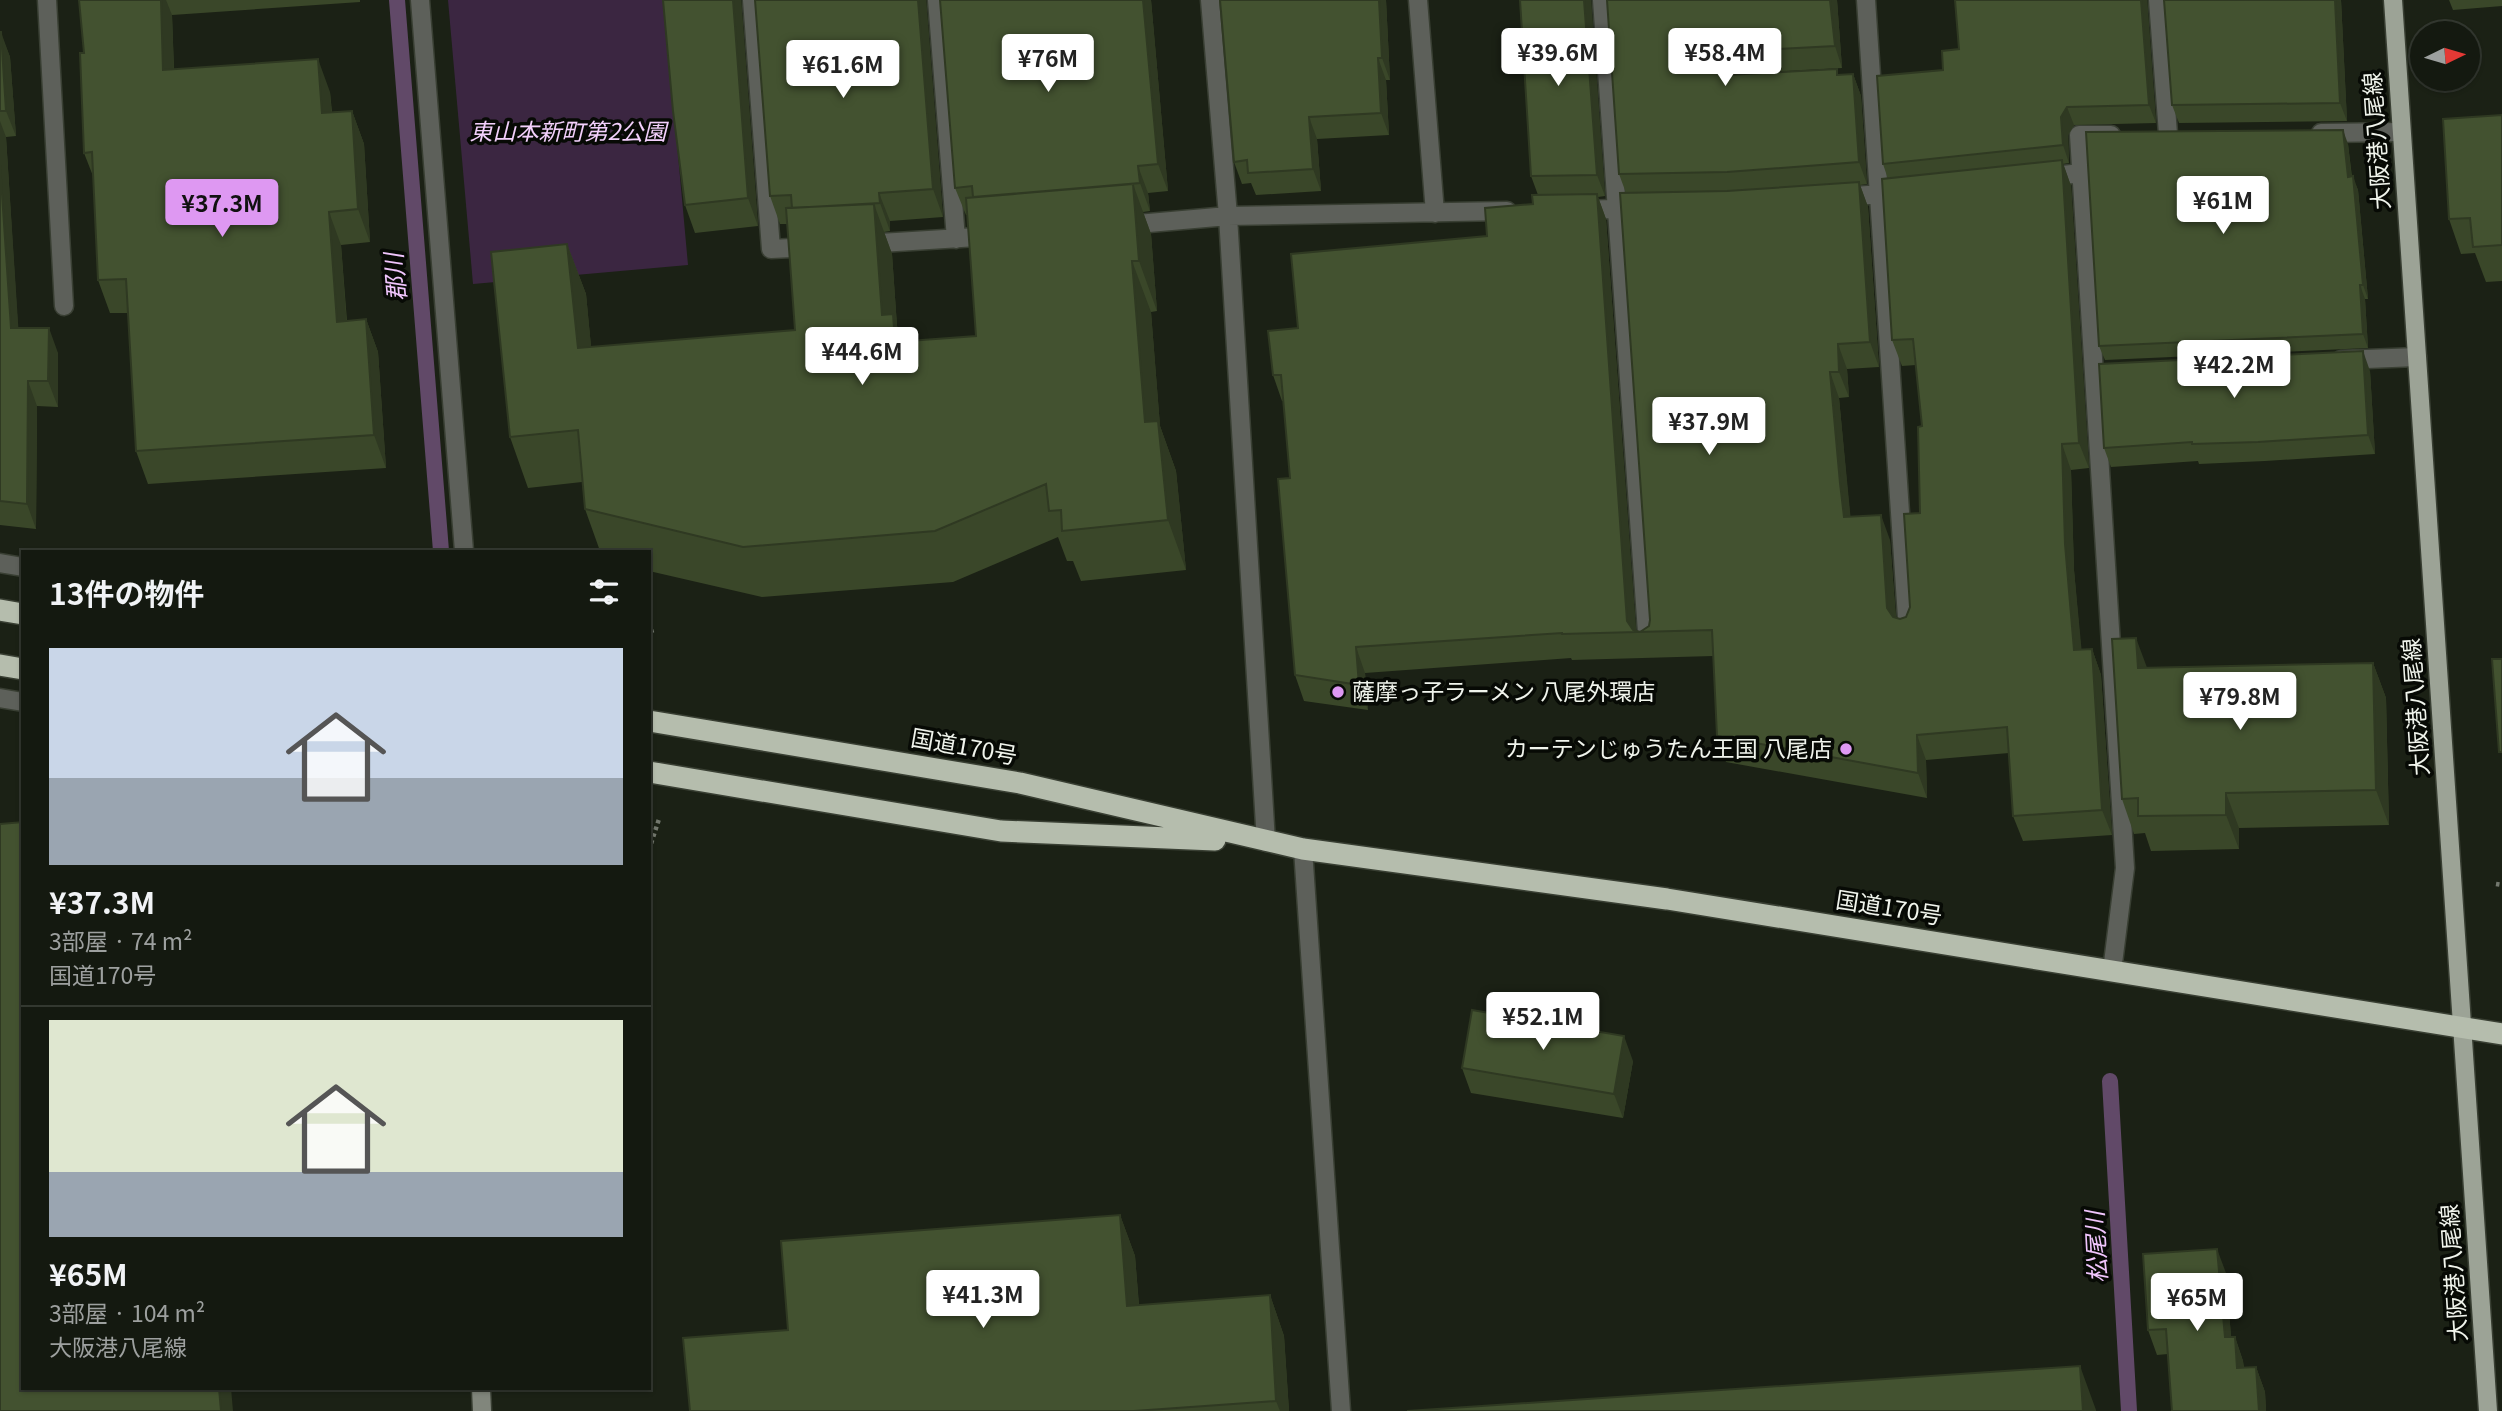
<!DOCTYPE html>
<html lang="ja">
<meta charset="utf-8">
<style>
body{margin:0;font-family:Georgia,"Noto Sans JP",serif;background:#21261e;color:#f1f3f6;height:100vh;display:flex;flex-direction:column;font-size:26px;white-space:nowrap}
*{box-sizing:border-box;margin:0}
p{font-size:23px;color:#9da09f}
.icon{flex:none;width:38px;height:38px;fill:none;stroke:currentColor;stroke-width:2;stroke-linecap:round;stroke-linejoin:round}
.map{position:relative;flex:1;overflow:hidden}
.panel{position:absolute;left:21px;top:550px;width:630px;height:840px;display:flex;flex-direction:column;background:#141910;border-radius:0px;box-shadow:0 2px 5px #0004,0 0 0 2px #333830}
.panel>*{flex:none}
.needle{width:46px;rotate:85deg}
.tools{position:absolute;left:2410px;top:21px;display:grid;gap:14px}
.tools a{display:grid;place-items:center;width:70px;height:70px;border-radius:50%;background:#141910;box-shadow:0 2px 5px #0004,0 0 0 2px #333830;font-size:35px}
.price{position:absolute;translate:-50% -60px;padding:0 16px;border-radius:7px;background:#fff;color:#222;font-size:23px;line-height:46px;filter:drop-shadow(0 2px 4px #0008)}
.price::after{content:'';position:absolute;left:50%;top:42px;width:21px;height:16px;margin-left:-10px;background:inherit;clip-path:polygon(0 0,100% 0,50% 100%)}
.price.selected{background:#de98f2;color:#111}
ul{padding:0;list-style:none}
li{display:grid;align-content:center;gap:14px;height:371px;padding:0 28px}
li+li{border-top:2px solid #333830}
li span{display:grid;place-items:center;height:217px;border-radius:0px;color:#555}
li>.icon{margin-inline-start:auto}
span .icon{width:126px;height:126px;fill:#fffc;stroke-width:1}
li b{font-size:30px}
h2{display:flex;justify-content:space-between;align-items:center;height:84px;padding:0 28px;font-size:30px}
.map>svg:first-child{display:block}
.green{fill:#3b2641}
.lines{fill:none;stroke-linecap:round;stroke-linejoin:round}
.stream{stroke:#614968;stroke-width:16}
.street-casing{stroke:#393f33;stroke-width:21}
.secondary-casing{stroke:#393f33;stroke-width:21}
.primary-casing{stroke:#393f33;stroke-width:21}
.highway-casing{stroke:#393f33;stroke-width:24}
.path{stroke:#73786e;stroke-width:4.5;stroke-dasharray:3.5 3.5;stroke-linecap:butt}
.street{stroke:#5d605a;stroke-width:18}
.secondary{stroke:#81867c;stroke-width:18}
.primary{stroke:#9ca396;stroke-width:18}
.highway{stroke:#b5bdad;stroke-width:21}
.wall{fill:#3a4729}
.shaded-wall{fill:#2f3922}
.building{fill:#435230;stroke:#2f3922;stroke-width:2}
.poi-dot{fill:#de98f2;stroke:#070a05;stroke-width:2.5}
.labels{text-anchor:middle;stroke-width:7;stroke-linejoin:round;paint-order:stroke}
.park-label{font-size:23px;font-style:italic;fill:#f3d0fc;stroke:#070a05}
.street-label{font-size:23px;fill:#f0f4ec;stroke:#070a05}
.poi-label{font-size:23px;fill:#f0f4ec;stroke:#070a05;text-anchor:start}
.water-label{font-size:24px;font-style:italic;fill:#f0c5fd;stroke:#070a05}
</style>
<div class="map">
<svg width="2502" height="1411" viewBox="0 0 2502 1411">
<rect width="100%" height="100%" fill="#1b2115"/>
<path class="green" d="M 448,0 L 664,0 L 688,265 L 473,284 Z"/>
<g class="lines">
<path class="stream" d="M 397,0 L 441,551
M 2110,1081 L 2129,1411"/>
<g class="street-casing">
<path id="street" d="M 47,0 L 64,306
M 420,0 L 464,551
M 752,0 L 771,249 L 812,247
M 937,0 L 956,239
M 1210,0 L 1228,216 L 1266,842
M 1418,0 L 1435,213
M 1602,0 L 1648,646
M 1866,0 L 1908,633
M 2158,0 L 2168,134
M 2321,133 L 2401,132
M 2111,135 L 2079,135 L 2125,868 L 2112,971
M 2045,177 L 2081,173
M 1843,197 L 1905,192
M 1581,210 L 1644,208
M 1126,225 L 1228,216 L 1507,211
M 864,244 L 993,236
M 2341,360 L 2417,357
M 0,563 L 23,567
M 0,698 L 23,702
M 1303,849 L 1341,1411"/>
</g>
<g class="secondary-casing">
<path id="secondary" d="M 481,1388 L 482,1411"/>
</g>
<g class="primary-casing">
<path id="primary" d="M 2393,0 L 2488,1411"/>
</g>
<g class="highway-casing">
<path id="highway" d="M 0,610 L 23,614
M 0,665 L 23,669
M 649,721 L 1020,783 L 1303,849 L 1667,899 L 2502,1034
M 649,772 L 1001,831 L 1215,840"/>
</g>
<path class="path" d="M 649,623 L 653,636
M 649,850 L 659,819
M 2496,884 L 2502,885"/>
<use href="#street" class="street"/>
<use href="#secondary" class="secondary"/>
<use href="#primary" class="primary"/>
<use href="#highway" class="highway"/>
</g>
<path class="wall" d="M 79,0 L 360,0 L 360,2 L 172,15 L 174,69 L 330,92 L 332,112 L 352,111 L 364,144 L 370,242 L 341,245 L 347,321 L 366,319 L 378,352 L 386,468 L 148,484 L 136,451 L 128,313 L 110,313 L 98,280 L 93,176 L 84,153 L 84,53 Z
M 741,0 L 758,226 L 695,233 L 685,205 Z
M 755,0 L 926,0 L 943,217 L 890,221 L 890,231 L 884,232 L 892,254 L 897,326 L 903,341 L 976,336 L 968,215 L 966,215 L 955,188 L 1151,0 L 1168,191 L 1148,193 L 1150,211 L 1143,212 L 1151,234 L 1157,311 L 1151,312 L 1160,426 L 1176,471 L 1186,570 L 1081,581 L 1073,561 L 1067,561 L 1058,537 L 953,582 L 762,597 L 649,571 L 649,551 L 600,551 L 585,509 L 582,482 L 528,488 L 510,437 L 567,244 L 586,294 L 591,347 L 795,330 L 787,224 L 780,224 L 770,196 Z
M 1386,0 L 1390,80 L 1386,80 L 1389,135 L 1317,139 L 1321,191 L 1256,195 L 1251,183 L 1242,184 L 1234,162 Z
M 1607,0 L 1837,0 L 1842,68 L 1732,74 L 1839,75 L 1853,74 L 1861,96 L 1867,184 L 1860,185 L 1868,207 L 1879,367 L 1847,369 L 1849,397 L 1839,398 L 1850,516 L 1890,540 L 1896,618 L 1900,619 L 1906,617 L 1910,607 L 1920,513 L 1922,426 L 1916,365 L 1902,366 L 1892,340 L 1888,179 L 1883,164 L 1943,70 L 1959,49 L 2147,0 L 2156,123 L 2074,125 L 2068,135 L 2069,163 L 2063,164 L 2071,186 L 2089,468 L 2071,470 L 2074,570 L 2081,650 L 2092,649 L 2101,675 L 2112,835 L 2023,841 L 2013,816 L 2009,753 L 1926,760 L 1927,798 L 1726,762 L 1717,736 L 1713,656 L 1572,660 L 1571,658 L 1365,673 L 1368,710 L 1304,701 L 1295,675 L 1290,478 L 1284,401 L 1282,401 L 1273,375 L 1298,328 L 1487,236 L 1533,204 L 1538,195 L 1531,176 L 1591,1 L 1605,196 L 1598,197 L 1606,219 L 1636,631 L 1640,632 L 1649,626 L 1650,620 L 1626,193 L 1619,174 Z
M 2341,0 L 2347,121 L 2179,123 L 2172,105 Z
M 2449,0 L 2502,0 L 2502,6 L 2453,10 Z
M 0,32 L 10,57 L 16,136 L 6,137 L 18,328 L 58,353 L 58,407 L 37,406 L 36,529 L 0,525 Z
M 2502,115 L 2502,281 L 2486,282 L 2475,253 L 2461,254 L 2449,219 Z
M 2348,144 L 2352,177 L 2358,190 L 2368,299 L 2365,299 L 2368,348 L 2105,360 L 2099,346 Z
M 2370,371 L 2375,454 L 2265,461 L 2199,464 L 2198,461 L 2111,467 L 2104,448 Z
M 2373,663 L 2386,698 L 2389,825 L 2239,828 L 2239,849 L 2151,851 L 2145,833 L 2134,834 L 2122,799 L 2147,668 Z
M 1633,1061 L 1623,1118 L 1471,1093 L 1462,1068 Z
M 1120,1215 L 1135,1256 L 1139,1305 L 1270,1295 L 1284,1336 L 1289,1411 L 690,1411 L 788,1330 Z
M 2226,1273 L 2231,1337 L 2235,1337 L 2243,1361 L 2244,1368 L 2256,1367 L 2265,1392 L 2266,1411 L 2172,1411 L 2168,1354 L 2157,1355 L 2148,1330 Z"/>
<path class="shaded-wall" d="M 161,0 L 166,0 L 172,15 L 175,103 L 163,70 Z
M 733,0 L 741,0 L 758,226 L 748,198 Z
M 918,0 L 926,0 L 943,217 L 933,189 Z
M 1143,0 L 1151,0 L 1168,191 L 1158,164 Z
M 1379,0 L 1386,0 L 1390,80 L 1382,58 Z
M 1584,0 L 1591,0 L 1605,196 L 1597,175 Z
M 1830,0 L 1837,0 L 1842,68 L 1835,46 Z
M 2141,0 L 2147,0 L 2156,123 L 2149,105 Z
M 2335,0 L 2341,0 L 2347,121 L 2340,103 Z
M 1,32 L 10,57 L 16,136 L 6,111 Z
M 1725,52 L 1733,74 L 1724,79 L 1715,64 L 1716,57 Z
M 1378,58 L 1386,80 L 1389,135 L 1381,113 Z
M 318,59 L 330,92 L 334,146 L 322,113 Z
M 1853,74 L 1861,96 L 1867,184 L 1859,162 Z
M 2067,107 L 2074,125 L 2068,135 L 2069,163 L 2063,145 L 2061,117 Z
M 352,111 L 364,144 L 370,242 L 358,209 Z
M 1309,117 L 1317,139 L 1321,191 L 1313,169 Z
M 0,121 L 6,137 L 20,353 L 11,328 L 0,164 Z
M 2343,130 L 2348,144 L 2353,191 L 2348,177 Z
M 2062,160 L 2071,186 L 2089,468 L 2079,443 Z
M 1138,166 L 1148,193 L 1150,211 L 1140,183 Z
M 2353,176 L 2358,190 L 2368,299 L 2363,285 Z
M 1859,182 L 1868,207 L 1879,367 L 1870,342 Z
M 1133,184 L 1151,234 L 1157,311 L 1139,261 Z
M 879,193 L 890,221 L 890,231 L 880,203 Z
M 1597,194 L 1606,219 L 1636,632 L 1631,632 L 1627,621 Z
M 874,204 L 892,254 L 897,326 L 912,365 L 914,392 L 882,315 Z
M 329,212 L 341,245 L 349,355 L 337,322 Z
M 567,244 L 586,294 L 596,398 L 578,348 Z
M 1132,261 L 1151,312 L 1160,426 L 1176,471 L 1186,570 L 1168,520 L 1145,422 Z
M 2360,285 L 2365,299 L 2368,348 L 2363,334 Z
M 366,319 L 378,352 L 386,468 L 374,435 Z
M 49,328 L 58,353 L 58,407 L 48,381 Z
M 1838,344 L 1847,369 L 1849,397 L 1839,372 Z
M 2363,351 L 2370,371 L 2375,454 L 2368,435 Z
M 1830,372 L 1839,398 L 1853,542 L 1844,517 Z
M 28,381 L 37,406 L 36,529 L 27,504 Z
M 2062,444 L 2071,470 L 2074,570 L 2084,675 L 2074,650 L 2065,544 Z
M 1881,515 L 1890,540 L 1897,634 L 1887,608 Z
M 2136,638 L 2149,673 L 2138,668 Z
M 1356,647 L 1365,673 L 1368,710 L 1359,685 Z
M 2092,649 L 2101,675 L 2112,835 L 2102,810 Z
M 2373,663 L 2386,698 L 2389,825 L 2376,790 Z
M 1917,735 L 1926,760 L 1927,798 L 1918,773 Z
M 2226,793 L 2239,828 L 2239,849 L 2226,815 Z
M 1624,1036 L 1633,1061 L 1623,1118 L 1614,1094 Z
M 1120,1215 L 1135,1256 L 1142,1346 L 1127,1306 Z
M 2217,1249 L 2226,1273 L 2233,1362 L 2225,1337 Z
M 1270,1295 L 1284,1336 L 1289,1411 L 1280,1411 L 1276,1401 Z
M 2235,1337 L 2243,1361 L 2245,1393 L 2237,1368 Z
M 2080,1366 L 2096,1410 L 2096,1411 L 2083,1411 Z
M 2256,1367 L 2265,1392 L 2266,1411 L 2259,1411 Z
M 219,1388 L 231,1388 L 233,1411 L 221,1411 Z"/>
<path class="building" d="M 79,0 L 161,0 L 163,70 L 318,59 L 322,113 L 352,111 L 358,209 L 329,212 L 337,322 L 366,319 L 374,435 L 136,451 L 126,279 L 98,280 L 92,152 L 84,153 L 80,53 L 84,53 Z
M 663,0 L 733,0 L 748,198 L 685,205 L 673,111 Z
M 755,0 L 918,0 L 933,189 L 879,193 L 880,203 L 792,208 L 791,195 L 770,196 Z
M 940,0 L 1143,0 L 1158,164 L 1138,166 L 1140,183 L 973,197 L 972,186 L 955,188 Z
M 1220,0 L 1379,0 L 1382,58 L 1378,58 L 1381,113 L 1309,117 L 1313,169 L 1248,173 L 1247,160 L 1234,162 Z
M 1520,0 L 1584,0 L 1597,175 L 1531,176 Z
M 1607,0 L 1830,0 L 1835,46 L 1725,52 L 1716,57 L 1715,64 L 1720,73 L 1727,75 L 1837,69 L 1837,75 L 1853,74 L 1859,162 L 1727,172 L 1619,174 Z
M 1955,0 L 2141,0 L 2149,105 L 2067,107 L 2061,117 L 2063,145 L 1883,164 L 1877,76 L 1943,70 L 1942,51 L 1959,49 Z
M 2164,0 L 2335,0 L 2340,103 L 2172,105 Z
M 0,32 L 1,32 L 6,111 L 0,111 Z
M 2502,115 L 2502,245 L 2473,247 L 2470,218 L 2449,219 L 2443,119 Z
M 2343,130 L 2348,177 L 2353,176 L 2363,285 L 2360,285 L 2363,334 L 2099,346 L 2086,132 Z
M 2062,160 L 2079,443 L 2062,444 L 2065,544 L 2074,650 L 2092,649 L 2102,810 L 2013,816 L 2007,727 L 1917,735 L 1918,773 L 1717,736 L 1712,630 L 1562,634 L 1562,633 L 1356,647 L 1359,685 L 1295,675 L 1278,479 L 1290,478 L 1281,375 L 1273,375 L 1268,331 L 1298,328 L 1291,254 L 1487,236 L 1485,208 L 1533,204 L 1532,195 L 1597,194 L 1627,621 L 1633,630 L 1640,632 L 1649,626 L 1650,620 L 1620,193 L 1727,191 L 1859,182 L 1870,342 L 1838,344 L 1839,372 L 1830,372 L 1840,483 L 1844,517 L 1881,515 L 1887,608 L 1893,617 L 1900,619 L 1906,617 L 1910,607 L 1904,514 L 1920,513 L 1918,427 L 1922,426 L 1913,339 L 1892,340 L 1882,179 Z
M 0,164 L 11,328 L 49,328 L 48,381 L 28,381 L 27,504 L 0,501 Z
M 1133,184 L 1139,261 L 1132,261 L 1145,422 L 1158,421 L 1168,520 L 1062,531 L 1061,510 L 1049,511 L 1046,484 L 935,531 L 743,547 L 585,509 L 578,430 L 510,437 L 491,252 L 567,244 L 578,348 L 795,330 L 786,208 L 874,204 L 882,315 L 893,314 L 895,342 L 976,336 L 966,198 Z
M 2363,351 L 2368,435 L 2258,442 L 2192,444 L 2192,442 L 2104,448 L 2099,364 Z
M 2136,638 L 2138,668 L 2373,663 L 2376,790 L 2226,793 L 2226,815 L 2138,816 L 2138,798 L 2122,799 L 2112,639 Z
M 2492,659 L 2502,659 L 2502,752 L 2499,752 Z
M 23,822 L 23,1388 L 219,1388 L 221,1411 L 0,1411 L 0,824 Z
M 1472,1010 L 1624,1036 L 1614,1094 L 1462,1068 Z
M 1120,1215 L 1127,1306 L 1270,1295 L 1276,1401 L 1134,1411 L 690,1411 L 683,1338 L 788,1330 L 781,1241 Z
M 2217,1249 L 2225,1337 L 2235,1337 L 2237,1368 L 2256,1367 L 2259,1411 L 2172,1411 L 2166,1329 L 2148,1330 L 2143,1254 Z
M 2080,1366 L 2083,1411 L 1407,1411 Z"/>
<g class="poi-dot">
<circle cx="1338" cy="692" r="7"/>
<circle cx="1846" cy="749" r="7"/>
</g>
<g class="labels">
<g class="park-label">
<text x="568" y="140">東山本新町第2公園</text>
</g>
<g class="street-label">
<text transform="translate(2377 141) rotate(-94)" y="8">大阪港八尾線</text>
<text transform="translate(2416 707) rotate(-94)" y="8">大阪港八尾線</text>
<text transform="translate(964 747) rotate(10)" y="8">国道170号</text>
<text transform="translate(1889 908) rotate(9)" y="8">国道170号</text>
<text transform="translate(2454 1273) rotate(-94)" y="8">大阪港八尾線</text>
</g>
<g class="poi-label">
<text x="1352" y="700">薩摩っ子ラーメン 八尾外環店</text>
<text x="1832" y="757" text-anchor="end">カーテンじゅうたん王国 八尾店</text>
</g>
<g class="water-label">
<text transform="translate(396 277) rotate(-95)" y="8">郡川</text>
<text transform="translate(2097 1247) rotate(-93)" y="8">松尾川</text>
</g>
</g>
</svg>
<div class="tools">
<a><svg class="needle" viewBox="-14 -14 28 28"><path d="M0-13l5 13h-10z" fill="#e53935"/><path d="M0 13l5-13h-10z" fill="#9da09f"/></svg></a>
</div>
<b class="price" style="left:1558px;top:88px">¥39.6M</b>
<b class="price" style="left:1725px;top:88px">¥58.4M</b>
<b class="price" style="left:1048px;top:94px">¥76M</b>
<b class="price" style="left:843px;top:100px">¥61.6M</b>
<b class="price" style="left:2223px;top:236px">¥61M</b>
<b class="price selected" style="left:222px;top:239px">¥37.3M</b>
<b class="price" style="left:862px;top:387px">¥44.6M</b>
<b class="price" style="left:2234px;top:400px">¥42.2M</b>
<b class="price" style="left:1709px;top:457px">¥37.9M</b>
<b class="price" style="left:2240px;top:732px">¥79.8M</b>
<b class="price" style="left:1543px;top:1052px">¥52.1M</b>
<b class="price" style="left:983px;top:1330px">¥41.3M</b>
<b class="price" style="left:2197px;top:1333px">¥65M</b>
<section class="panel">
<h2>13件の物件<svg class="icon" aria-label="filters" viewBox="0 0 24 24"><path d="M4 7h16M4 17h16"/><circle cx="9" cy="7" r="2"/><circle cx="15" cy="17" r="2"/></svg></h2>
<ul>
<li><span style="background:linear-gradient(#c9d6e8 60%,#9aa5b1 0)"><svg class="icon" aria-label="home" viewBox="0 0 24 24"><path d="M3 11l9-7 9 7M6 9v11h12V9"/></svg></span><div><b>¥37.3M</b><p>3部屋 · 74 m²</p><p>国道170号</p></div></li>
<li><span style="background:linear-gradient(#dfe7d0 70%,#9aa5b1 0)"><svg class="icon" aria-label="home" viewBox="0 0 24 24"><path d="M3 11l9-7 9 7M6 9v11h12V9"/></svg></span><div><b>¥65M</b><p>3部屋 · 104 m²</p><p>大阪港八尾線</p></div></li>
</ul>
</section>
</div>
